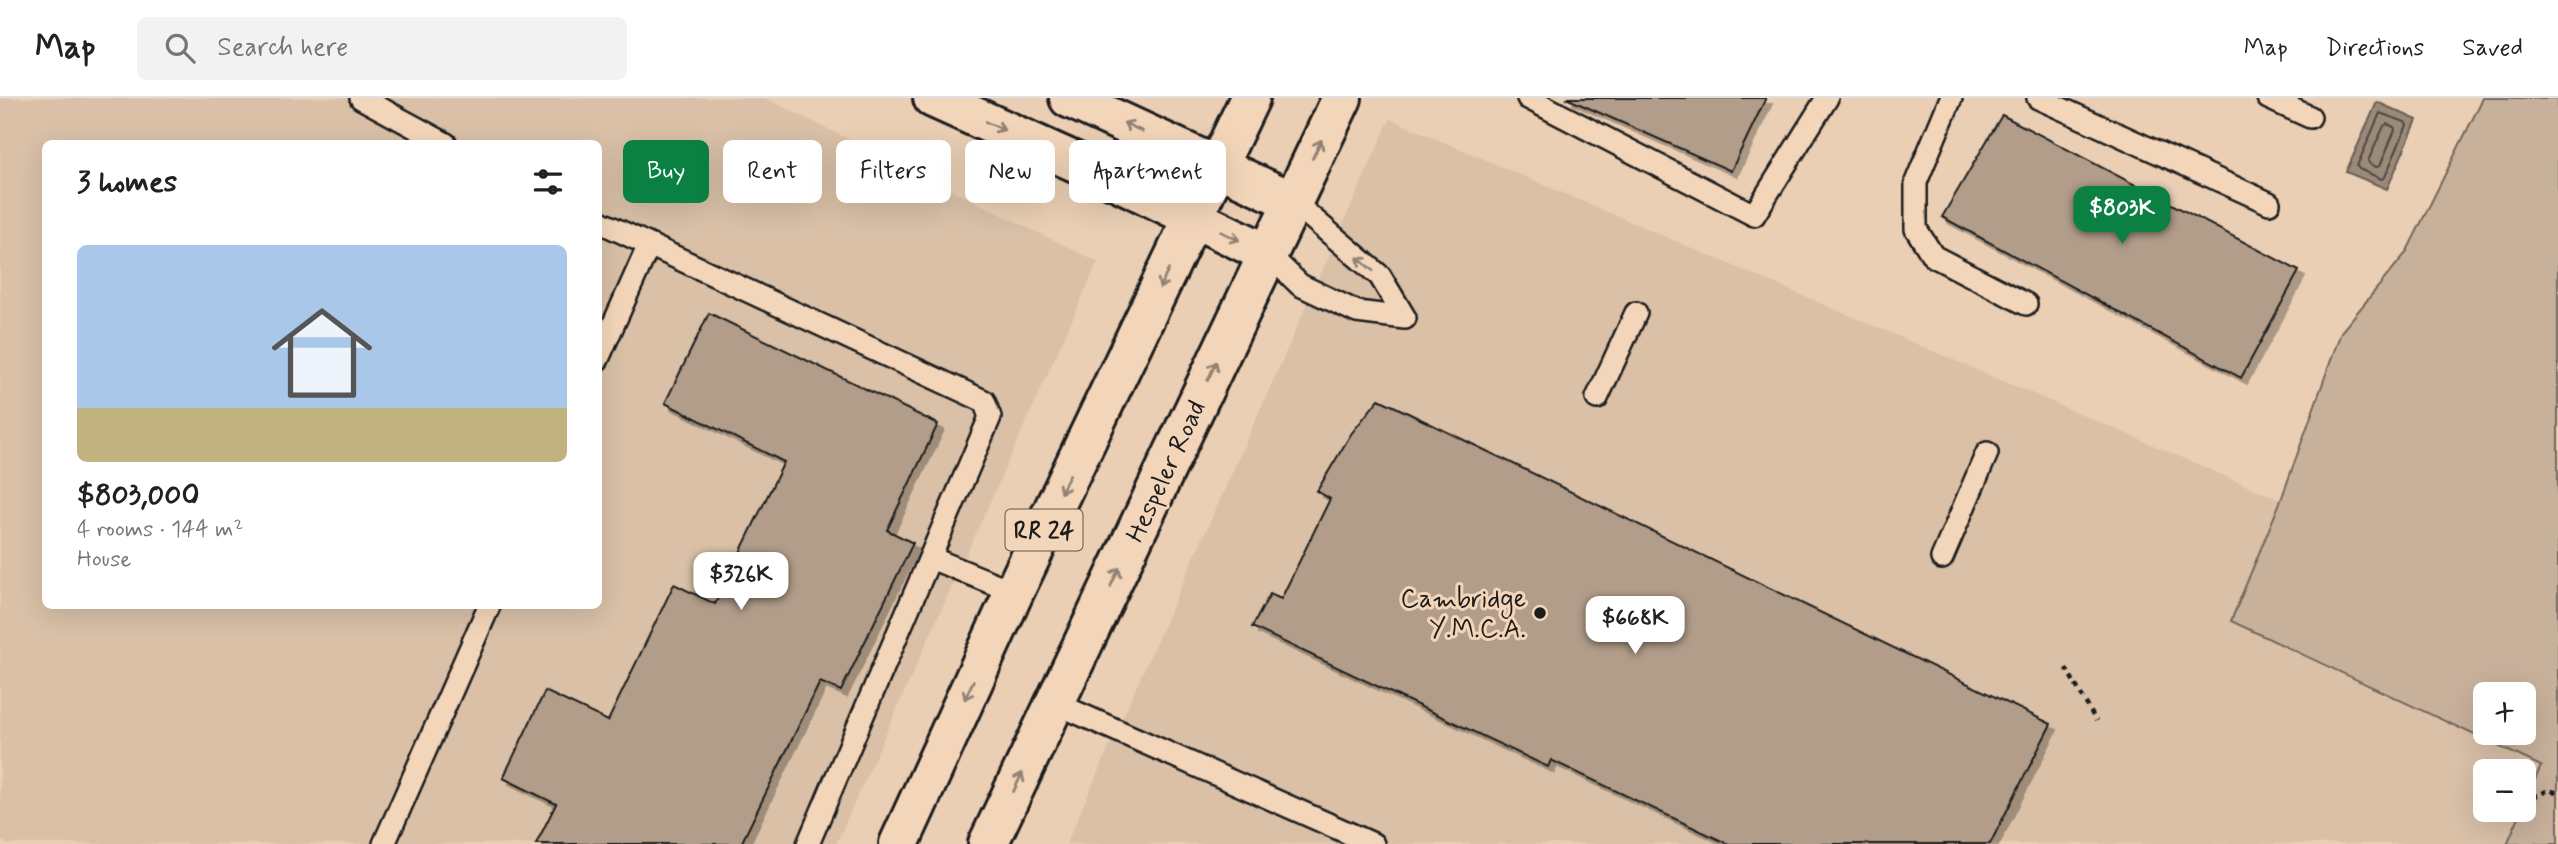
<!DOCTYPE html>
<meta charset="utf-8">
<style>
body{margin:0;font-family:Mynerve,sans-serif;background:#f2f2f2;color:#202124;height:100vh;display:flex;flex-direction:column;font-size:26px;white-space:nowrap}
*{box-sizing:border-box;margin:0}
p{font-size:23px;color:#757577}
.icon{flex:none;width:38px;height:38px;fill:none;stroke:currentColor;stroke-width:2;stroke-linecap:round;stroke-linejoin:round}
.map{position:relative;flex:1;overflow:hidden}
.panel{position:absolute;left:42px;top:42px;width:560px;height:469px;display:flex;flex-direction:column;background:#fff;border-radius:10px;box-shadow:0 7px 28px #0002}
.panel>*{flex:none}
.top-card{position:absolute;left:623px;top:42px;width:665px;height:63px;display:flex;gap:14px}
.tools{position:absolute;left:2473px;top:584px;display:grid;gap:14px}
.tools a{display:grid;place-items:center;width:63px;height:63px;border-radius:10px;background:#fff;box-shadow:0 7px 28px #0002;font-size:35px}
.price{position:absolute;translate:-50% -60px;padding:0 16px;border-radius:14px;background:#fff;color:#222;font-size:23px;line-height:46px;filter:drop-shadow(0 2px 4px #0008)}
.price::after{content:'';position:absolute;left:50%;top:42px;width:21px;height:16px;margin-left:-10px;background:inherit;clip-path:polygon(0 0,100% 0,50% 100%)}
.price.current{background:#0b8043;color:#fff}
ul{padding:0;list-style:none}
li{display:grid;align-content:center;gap:14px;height:371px;padding:0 35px}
li span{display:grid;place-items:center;height:217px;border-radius:10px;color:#555}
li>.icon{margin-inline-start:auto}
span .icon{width:126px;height:126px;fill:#fffc;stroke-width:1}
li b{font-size:30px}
h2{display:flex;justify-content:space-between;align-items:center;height:84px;padding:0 35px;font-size:30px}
.pill{padding:0 24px;border-radius:10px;background:#fff;box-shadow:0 7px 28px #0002;font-size:24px;line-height:63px}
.pill.current{background:#0b8043;color:#fff}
header{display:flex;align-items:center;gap:42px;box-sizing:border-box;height:98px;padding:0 35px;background:#fff;border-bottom:2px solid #e0e0e0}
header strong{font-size:33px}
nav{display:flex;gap:38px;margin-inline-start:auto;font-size:24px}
.search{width:490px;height:63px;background:#f2f2f2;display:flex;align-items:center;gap:18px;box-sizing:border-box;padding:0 24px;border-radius:10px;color:#757577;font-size:26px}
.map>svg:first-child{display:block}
.built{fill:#d9c0a7;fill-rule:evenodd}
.green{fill:#c8b19b;stroke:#72665c;stroke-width:2;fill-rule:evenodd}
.water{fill:#9b8a7a;stroke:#685e54;stroke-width:2}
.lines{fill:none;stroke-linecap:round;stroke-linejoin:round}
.shore{stroke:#4f4842;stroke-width:2}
.building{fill:#b19d89;stroke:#1c1c1c;stroke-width:2;filter:url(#shadow)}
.service-casing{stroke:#1c1c1c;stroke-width:26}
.secondary-casing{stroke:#1c1c1c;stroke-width:44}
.primary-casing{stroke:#1c1c1c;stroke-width:44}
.path{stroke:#1c1c1c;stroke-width:4.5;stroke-dasharray:5 5;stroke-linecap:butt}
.service{stroke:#f3d6ba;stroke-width:21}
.secondary{stroke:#f3d6ba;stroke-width:38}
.primary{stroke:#f3d6ba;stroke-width:38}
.oneway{stroke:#928273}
.poi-dot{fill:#1c1c1c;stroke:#f3d6ba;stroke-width:2.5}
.labels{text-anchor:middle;stroke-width:6;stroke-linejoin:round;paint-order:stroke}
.shield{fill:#f3d6ba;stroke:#5c544b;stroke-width:2}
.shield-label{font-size:24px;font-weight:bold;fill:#1c1c1c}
.street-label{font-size:26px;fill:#1c1c1c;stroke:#f3d6ba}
.poi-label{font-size:26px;fill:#1c1c1c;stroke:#f3d6ba;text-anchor:end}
</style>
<header>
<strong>Map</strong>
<div class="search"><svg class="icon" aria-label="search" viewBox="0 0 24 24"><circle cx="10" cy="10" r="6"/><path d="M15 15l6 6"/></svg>Search here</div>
<nav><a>Map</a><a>Directions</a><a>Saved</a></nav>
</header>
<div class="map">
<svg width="2558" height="746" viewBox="0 0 2558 746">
<defs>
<filter id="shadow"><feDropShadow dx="6" dy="6" stdDeviation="0" flood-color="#0004"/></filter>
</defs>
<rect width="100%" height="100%" fill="#eacfb4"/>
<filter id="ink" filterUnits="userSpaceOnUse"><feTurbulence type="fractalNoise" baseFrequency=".0143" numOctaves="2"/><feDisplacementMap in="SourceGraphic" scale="14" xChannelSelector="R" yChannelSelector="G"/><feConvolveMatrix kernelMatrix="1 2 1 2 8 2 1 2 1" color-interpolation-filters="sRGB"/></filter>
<g filter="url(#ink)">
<path class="built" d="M 0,0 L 765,0 L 1098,164 L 836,746 L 7,746 L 0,742 ZM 46,46 L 598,46 L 598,508 L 46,508 Z
M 1390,21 L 2281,402 L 2231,524 L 2541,669 L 2524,711 L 2524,674 L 2485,674 L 2485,712 L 2523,712 L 2509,746 L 1066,746 Z"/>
<path class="green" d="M 2483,0 L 2558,0 L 2558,746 L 2507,746 L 2541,668 L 2231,523 L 2281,402 L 2341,234 L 2406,155 ZM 2485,597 L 2524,597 L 2524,635 L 2485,635 Z"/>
<path class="water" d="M 2377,4 L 2417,22 L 2387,91 L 2346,74 Z"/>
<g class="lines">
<path class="shore" d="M 2380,15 L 2405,24 L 2407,27 L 2385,79 L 2382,81 L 2359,71 L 2357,68 Z
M 2387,26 L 2394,29 L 2395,32 L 2380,68 L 2376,69 L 2370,66 L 2368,63 L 2384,28 Z"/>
</g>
<path class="building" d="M 1566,0 L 1766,0 L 1731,73 Z
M 2002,17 L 2299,173 L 2241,280 L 1942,119 Z
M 709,215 L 938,326 L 887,432 L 913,445 L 841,593 L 820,584 L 741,746 L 536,746 L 556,706 L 503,680 L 545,593 L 608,623 L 674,486 L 715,506 L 784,364 L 665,305 Z
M 1379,301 L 2051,626 L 1990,746 L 1728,746 L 1551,662 L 1548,669 L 1252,529 L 1270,496 L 1281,501 L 1330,401 L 1317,393 L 1351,336 Z"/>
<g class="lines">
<g class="service-casing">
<path id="service" d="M 361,0 L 446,46
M 1528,0 L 1754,117 L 1827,0
M 1951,0 L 1916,84 L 1916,131 L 1933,158 L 2026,206
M 2038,0 L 2269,105
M 2268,0 L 2310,19
M 1292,103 L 1380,178 L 1405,220
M 598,123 L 984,303 L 990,319 L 808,746
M 1268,156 L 1300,187 L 1357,214 L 1405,220
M 598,261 L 649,147
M 1597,300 L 1636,215
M 931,460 L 1014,494
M 1942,460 L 1987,355
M 1055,605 L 1373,746
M 384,746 L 489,508"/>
</g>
<g class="secondary-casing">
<path id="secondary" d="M 933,0 L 1122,85 L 1268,156
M 1069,0 L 1292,103"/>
</g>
<g class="primary-casing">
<path id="primary" d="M 899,746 L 1014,494 L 1250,0
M 988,746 L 1342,0"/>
</g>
<path class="path" d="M 2066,570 L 2096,623
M 2524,703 L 2549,692 L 2558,695
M 2496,715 L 2502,712"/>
<use href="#service" class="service"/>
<use href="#secondary" class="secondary"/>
<use href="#primary" class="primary"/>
</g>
<defs><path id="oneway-shaft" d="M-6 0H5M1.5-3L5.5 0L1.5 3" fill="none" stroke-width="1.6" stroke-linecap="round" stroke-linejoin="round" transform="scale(1.75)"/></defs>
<g class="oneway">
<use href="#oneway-shaft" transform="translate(995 28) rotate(24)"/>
<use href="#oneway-shaft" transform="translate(1133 29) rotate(-155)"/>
<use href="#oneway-shaft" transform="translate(1317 51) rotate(-64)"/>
<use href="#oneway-shaft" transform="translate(1230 138) rotate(26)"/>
<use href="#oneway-shaft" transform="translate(1365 166) rotate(-140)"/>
<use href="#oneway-shaft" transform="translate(1164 181) rotate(116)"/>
<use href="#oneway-shaft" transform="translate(1212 273) rotate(-65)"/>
<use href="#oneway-shaft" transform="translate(1065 386) rotate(116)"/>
<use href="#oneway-shaft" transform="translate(1115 479) rotate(-65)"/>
<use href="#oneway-shaft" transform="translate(969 592) rotate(115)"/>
<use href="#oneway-shaft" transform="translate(1018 684) rotate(-65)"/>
</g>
</g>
<circle class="poi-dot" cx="1540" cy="515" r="7"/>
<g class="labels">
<rect class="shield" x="1005.5" y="411.5" width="77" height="41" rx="5"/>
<g class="shield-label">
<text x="1044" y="440">RR 24</text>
</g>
<g class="street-label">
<text transform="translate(1165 373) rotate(-65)" y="9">Hespeler Road</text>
</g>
<g class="poi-label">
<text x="1526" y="509">Cambridge<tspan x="1526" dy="30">Y.M.C.A.</tspan></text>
</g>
</g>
</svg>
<div class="tools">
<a>+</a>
<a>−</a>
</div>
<b class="price current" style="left:2122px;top:148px">$803K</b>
<b class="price" style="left:741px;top:514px">$326K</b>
<b class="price" style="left:1635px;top:558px">$668K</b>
<div class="top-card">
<a class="pill current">Buy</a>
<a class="pill">Rent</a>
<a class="pill">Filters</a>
<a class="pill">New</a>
<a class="pill">Apartment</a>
</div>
<section class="panel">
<h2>3 homes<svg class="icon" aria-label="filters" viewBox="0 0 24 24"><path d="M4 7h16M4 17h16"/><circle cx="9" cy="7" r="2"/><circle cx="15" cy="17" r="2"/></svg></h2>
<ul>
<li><span style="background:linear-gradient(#a9c7e8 75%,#c2b280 0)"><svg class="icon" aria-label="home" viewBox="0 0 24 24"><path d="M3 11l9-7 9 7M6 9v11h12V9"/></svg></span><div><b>$803,000</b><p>4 rooms · 144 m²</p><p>House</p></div></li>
</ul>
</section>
</div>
